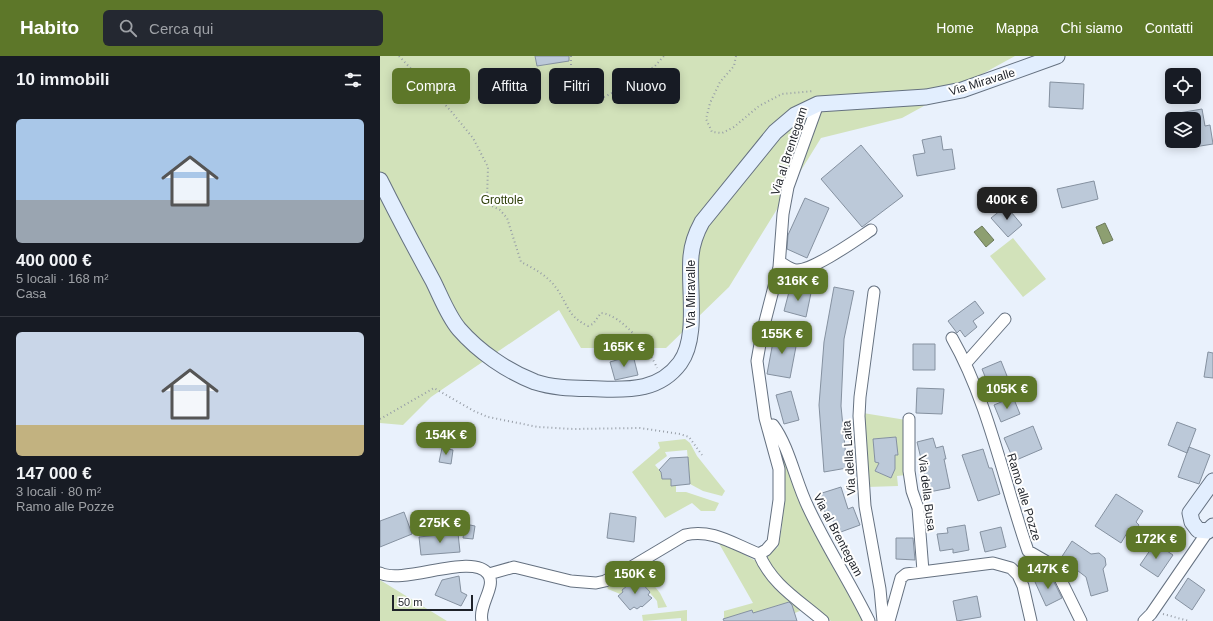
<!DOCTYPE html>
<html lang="it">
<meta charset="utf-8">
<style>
body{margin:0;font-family:Arial,sans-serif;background:#242831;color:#f1f3f6;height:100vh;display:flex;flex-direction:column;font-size:15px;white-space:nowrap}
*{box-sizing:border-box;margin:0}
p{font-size:13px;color:#9ea1a6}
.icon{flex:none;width:22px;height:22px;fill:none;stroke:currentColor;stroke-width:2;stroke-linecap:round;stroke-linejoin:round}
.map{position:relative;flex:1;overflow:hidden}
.sheet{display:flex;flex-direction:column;background:#171b24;width:380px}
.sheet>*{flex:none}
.hud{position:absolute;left:12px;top:12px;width:380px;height:36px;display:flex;gap:8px}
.tools{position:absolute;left:785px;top:12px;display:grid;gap:8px}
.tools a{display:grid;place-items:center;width:36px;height:36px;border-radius:6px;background:#171b24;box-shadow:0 2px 10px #0003;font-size:20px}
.scale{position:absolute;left:12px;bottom:10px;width:81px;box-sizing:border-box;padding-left:4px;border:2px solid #1e2229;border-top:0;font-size:11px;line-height:14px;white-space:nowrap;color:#1e2229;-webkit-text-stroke:3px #fefefe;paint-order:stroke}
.price{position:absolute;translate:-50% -34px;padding:0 9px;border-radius:8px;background:#5d7729;color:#fff;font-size:13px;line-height:26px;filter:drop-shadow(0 1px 2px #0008)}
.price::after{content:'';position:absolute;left:50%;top:24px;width:12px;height:9px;margin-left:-6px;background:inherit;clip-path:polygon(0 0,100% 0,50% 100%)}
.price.selected{background:#222;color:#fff}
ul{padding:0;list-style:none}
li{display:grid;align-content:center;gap:8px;height:212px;padding:0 16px}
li+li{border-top:1px solid #363941}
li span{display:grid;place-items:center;height:124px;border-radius:6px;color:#555}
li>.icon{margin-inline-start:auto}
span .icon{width:72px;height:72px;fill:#fffc;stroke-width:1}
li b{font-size:17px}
h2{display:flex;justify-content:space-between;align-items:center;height:48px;padding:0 16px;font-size:17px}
.pill{padding:0 14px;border-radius:6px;background:#171b24;box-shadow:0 2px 10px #0003;font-size:14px;line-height:36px}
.pill.selected{background:#5d7729;color:#fff}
header{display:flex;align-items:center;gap:24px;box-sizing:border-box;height:56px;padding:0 20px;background:#5d7729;color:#fff}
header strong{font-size:19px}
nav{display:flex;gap:22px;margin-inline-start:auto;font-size:14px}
.search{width:280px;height:36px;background:#242831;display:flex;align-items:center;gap:10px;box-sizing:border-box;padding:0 14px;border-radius:6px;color:#9ea1a6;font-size:15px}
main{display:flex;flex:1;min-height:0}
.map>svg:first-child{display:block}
.green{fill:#d2e2ba;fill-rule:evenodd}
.water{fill:#8d9f71;stroke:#6c7a5b}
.building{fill:#bcc9d9;stroke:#8591a0}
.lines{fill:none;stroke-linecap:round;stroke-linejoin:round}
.street-casing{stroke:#657180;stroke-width:13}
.secondary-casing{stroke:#657180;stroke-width:17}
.path{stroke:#979ea7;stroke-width:2;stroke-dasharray:1 3;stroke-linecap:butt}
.street{stroke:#fff;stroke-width:11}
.secondary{stroke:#e2eefe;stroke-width:15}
.labels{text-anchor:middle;stroke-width:4;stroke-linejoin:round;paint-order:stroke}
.street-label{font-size:12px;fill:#1e2229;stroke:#fefefe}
.park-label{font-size:12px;fill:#2f400a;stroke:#fefefe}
</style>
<header>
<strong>Habito</strong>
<div class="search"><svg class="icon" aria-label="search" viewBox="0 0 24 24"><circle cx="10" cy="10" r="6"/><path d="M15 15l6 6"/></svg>Cerca qui</div>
<nav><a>Home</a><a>Mappa</a><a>Chi siamo</a><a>Contatti</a></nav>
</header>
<main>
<section class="sheet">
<h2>10 immobili<svg class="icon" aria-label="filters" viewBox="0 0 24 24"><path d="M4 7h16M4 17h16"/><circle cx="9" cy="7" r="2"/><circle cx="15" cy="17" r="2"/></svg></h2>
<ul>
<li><span style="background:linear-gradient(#a9c7e8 65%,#9aa5b1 0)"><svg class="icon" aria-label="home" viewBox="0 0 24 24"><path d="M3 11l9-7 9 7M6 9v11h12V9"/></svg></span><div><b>400 000 €</b><p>5 locali · 168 m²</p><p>Casa</p></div></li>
<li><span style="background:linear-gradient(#c9d6e8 75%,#c2b280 0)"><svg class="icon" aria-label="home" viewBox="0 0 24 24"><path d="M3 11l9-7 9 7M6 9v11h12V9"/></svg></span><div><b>147 000 €</b><p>3 locali · 80 m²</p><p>Ramo alle Pozze</p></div></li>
</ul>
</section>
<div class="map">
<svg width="833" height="565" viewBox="0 0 833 565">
<rect width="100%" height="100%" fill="#e9f1fc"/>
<path class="green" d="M 0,0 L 635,0 L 522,62 L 441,82 L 349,231 L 286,292 L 201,292 L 179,254 L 51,341 L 23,369 L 0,367 Z
M 633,182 L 666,223 L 643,241 L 610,200 Z
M 483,357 L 526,364 L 526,419 L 517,420 L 518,430 L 487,431 ZM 516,381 L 516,396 L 518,396 L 518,399 L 515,399 L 515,413 L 511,422 L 495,415 L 499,407 L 495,406 L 493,383 Z
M 393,375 L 485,565 L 451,565 L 407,530 L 393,516 L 387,502 L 389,498 L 398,491 L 402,470 L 400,470 Z
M 305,383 L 310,387 L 317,400 L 345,435 L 342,440 L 323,435 L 310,428 L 307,394 L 285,396 L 287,400 L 275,409 L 281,416 L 282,423 L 291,423 L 291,430 L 296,429 L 296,436 L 306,436 L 339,447 L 335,455 L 321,455 L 312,447 L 285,462 L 252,416 L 280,392 L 278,386 Z
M 337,484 L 378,506 L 422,554 L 415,557 L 410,546 L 386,553 L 376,565 L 372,554 L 353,560 L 344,565 L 344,555 L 373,547 Z
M 260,512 L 280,537 L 287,551 L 278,552 L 277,545 L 257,522 L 242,534 L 243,536 L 240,538 L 228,533 L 227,531 Z
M 0,524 L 67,565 L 0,565 Z
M 307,554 L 307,565 L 301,565 L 301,562 L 263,565 L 262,559 Z"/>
<path class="water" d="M 725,167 L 733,184 L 723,188 L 716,171 Z
M 602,170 L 614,184 L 606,191 L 594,176 Z"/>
<path class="building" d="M 155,0 L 189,0 L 189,5 L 157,10 Z
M 670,26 L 704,28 L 703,53 L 669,51 Z
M 822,53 L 825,70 L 830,69 L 833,88 L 814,91 L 814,63 L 794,63 L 793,58 Z
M 561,80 L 563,94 L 572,93 L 575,113 L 537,120 L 533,99 L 545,97 L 542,84 Z
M 481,89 L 523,140 L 482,171 L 441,123 Z
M 714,125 L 718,143 L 682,152 L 677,133 Z
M 425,142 L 449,152 L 427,202 L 407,193 L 408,179 Z
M 626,150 L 642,169 L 628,181 L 611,162 Z
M 454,231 L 474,235 L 464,283 L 461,350 L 467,412 L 444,416 L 439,349 L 444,286 Z
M 410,232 L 431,237 L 426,261 L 404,255 Z
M 595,245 L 604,257 L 593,265 L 597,271 L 585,281 L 580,274 L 577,277 L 568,265 Z
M 395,275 L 418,280 L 410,322 L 387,318 Z
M 533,288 L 555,288 L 555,314 L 533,314 Z
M 828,296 L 833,297 L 833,322 L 824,321 Z
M 253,299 L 258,319 L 235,324 L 230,306 Z
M 621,305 L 627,320 L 608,328 L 602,313 Z
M 537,332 L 564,333 L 562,358 L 536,357 Z
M 411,335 L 419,364 L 404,368 L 396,339 Z
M 633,341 L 640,358 L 621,366 L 614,349 Z
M 797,366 L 816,373 L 807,397 L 788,389 Z
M 653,370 L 662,393 L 634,405 L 624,382 Z
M 516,381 L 518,399 L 515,399 L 515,413 L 511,422 L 495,415 L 499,407 L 495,406 L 493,383 Z
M 553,382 L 556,392 L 563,390 L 566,403 L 564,403 L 570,432 L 549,436 L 537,386 Z
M 809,391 L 830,399 L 819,428 L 798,421 Z
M 62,392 L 73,394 L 71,408 L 59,406 Z
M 603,393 L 609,412 L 612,412 L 620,438 L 598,445 L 582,399 Z
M 308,401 L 310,428 L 291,430 L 291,423 L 282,423 L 281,416 L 279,414 L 290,402 Z
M 461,431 L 468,453 L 473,451 L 480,469 L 458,477 L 449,455 L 445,456 L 439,438 Z
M 736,438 L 763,455 L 756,466 L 759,469 L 752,480 L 747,477 L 741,487 L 715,470 Z
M 24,456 L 32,478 L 0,491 L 0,465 Z
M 230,457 L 256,461 L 254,486 L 227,482 Z
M 85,468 L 95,470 L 93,483 L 83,482 Z
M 585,469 L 589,494 L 573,497 L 573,493 L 560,495 L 557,478 L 568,477 L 567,472 Z
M 621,471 L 626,491 L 605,496 L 600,476 Z
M 78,477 L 80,496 L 41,499 L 39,481 Z
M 516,482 L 533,482 L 535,504 L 516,503 Z
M 692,485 L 711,498 L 719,497 L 725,502 L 726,509 L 723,513 L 728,535 L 711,540 L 706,521 L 681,502 Z
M 775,487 L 793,499 L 778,521 L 760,509 Z
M 670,518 L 682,542 L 666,550 L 655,526 Z
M 79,520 L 81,536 L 87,539 L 81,550 L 55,539 L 62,524 Z
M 257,522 L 270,536 L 268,539 L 272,542 L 262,551 L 261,550 L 257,553 L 254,551 L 250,554 L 238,540 L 243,536 L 242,534 Z
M 808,522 L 825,534 L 812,554 L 795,542 Z
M 597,540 L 601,561 L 577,565 L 573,545 Z
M 409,546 L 412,549 L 417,565 L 344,565 L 343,563 L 372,554 L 373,557 Z"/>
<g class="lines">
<g class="street-casing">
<path id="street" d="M 400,206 C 405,209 411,214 417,214 C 434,214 476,184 491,174
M 494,236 L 480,341 L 479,360 L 485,450 L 500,533 L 503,565
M 572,282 C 608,345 624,426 648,495 L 674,510 L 701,565
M 586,307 L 625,263
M 529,363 L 529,415 L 532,435 L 538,452 L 543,515
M 393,369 C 409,390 416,427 428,451 C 446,490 470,526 489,565
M 379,498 C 392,529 419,544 443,565
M 0,517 C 24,529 93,496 108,518 C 117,530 98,549 102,565
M 109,518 L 134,511 L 191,525 L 216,527 L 225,525 L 248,513 L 305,479 C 332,472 355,489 379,498 L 386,494 L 393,486 L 399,444 L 399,413 L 385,362 L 377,305 L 382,277 L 399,211 L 403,158 L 408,131 L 438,48
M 509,565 L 521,522 L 526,518 L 613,507 L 631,512 L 638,519 L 643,530 L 651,565
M 764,565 L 771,558 L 828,475"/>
</g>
<g class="secondary-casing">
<path id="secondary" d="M 0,124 C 17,158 35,192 53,225 C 61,241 68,260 79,273 C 99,296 127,315 155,326 C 176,333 200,332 221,333 C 251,334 280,334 300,307 C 319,281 308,231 311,200 C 312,188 316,177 322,166 L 395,76 L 415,59 L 438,48 L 546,41 L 582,34 L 677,0
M 833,425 L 810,457 L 812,466 L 818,474 L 828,475 L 833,470"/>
</g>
<path class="path" d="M 19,0 L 70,54 L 93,82 L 108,111 L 107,143 L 112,150 L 120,154 L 127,162 L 141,206 C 155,213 168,220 177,233 C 188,249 188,261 208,270 L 213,268 L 221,257 C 241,258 270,294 277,312
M 191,0 L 191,33 L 198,47 L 212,47 L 234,36 L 275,10 L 284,0
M 356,0 L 354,10 L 340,26 L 330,47 L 326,63 L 332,76 L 342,77 L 354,71 L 379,50 L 402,38 L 434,35
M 0,363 L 54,332 L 94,355 L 108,361 L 158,371 L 194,373 L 260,372 L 300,378 L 309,381 L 322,399
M 783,558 L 809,565"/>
<use href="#street" class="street"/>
<use href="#secondary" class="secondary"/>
</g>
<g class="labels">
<g class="street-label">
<text transform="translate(602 26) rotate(-17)" y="4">Via Miravalle</text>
<text transform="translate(409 95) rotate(-72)" y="4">Via al Brentegam</text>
<text transform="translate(311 238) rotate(-90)" y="4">Via Miravalle</text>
<text transform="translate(469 402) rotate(-94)" y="4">Via della Laita</text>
<text transform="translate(547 437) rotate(83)" y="4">Via della Busa</text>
<text transform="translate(644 441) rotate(73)" y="4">Ramo alle Pozze</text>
<text transform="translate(458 479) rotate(62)" y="4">Via al Brentegam</text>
</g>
<g class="park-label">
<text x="122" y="148">Grottole</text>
</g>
</g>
</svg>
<div class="tools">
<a><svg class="icon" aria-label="locate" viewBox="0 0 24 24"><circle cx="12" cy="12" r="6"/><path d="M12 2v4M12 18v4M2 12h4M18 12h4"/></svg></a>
<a><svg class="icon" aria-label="layers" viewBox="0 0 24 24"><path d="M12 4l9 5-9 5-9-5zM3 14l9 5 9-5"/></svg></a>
</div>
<div class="scale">50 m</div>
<b class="price selected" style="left:627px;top:165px">400K €</b>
<b class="price" style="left:418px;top:246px">316K €</b>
<b class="price" style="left:402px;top:299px">155K €</b>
<b class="price" style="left:244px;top:312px">165K €</b>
<b class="price" style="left:627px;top:354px">105K €</b>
<b class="price" style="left:66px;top:400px">154K €</b>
<b class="price" style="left:60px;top:488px">275K €</b>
<b class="price" style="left:776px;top:504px">172K €</b>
<b class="price" style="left:668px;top:534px">147K €</b>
<b class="price" style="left:255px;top:539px">150K €</b>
<div class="hud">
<a class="pill selected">Compra</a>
<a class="pill">Affitta</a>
<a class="pill">Filtri</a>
<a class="pill">Nuovo</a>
</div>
</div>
</main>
